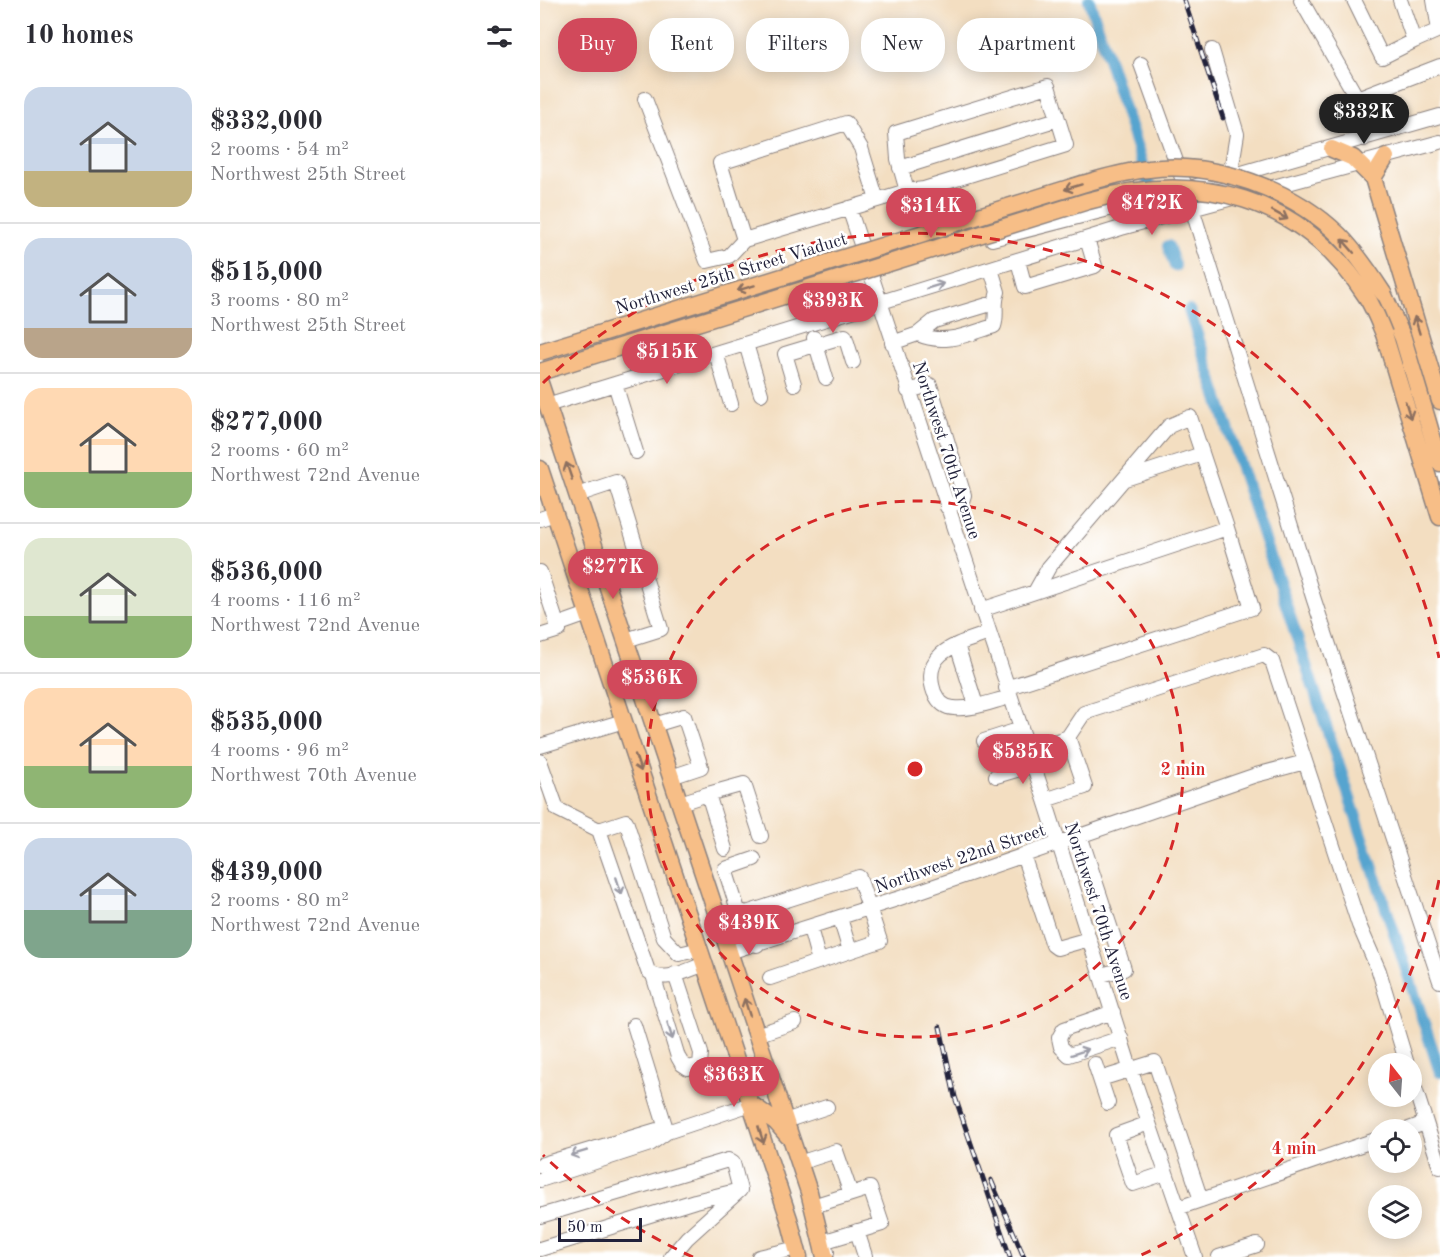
<!DOCTYPE html>
<meta charset="utf-8">
<style>
body{margin:0;font-family:"Old Standard TT",serif;background:#f2f2f3;color:#2b2b33;height:100vh;display:flex;flex-direction:column;font-size:22px;white-space:nowrap}
*{box-sizing:border-box;margin:0}
p{font-size:20px;color:#7c7c81}
.icon{flex:none;width:33px;height:33px;fill:none;stroke:currentColor;stroke-width:2;stroke-linecap:round;stroke-linejoin:round}
.map{position:relative;flex:1;overflow:hidden}
.details{display:flex;flex-direction:column;background:#fff;width:540px}
.details>*{flex:none}
.hud{position:absolute;left:18px;top:18px;width:570px;height:54px;display:flex;gap:12px}
.needle{width:39px;rotate:343deg}
.controls{position:absolute;left:828px;top:1053px;display:grid;gap:12px}
.controls a{display:grid;place-items:center;width:54px;height:54px;border-radius:50%;background:#fff;box-shadow:0 3px 15px #0003;font-size:30px}
.scale{position:absolute;left:18px;bottom:15px;width:84px;box-sizing:border-box;padding-left:6px;border:3px solid #22223b;border-top:0;font-size:16px;line-height:21px;white-space:nowrap;color:#22223b;-webkit-text-stroke:4px #fff;paint-order:stroke}
.price{position:absolute;translate:-50% -51px;padding:0 14px;border-radius:21px;background:#d1495b;color:#fff;font-size:20px;line-height:39px;filter:drop-shadow(0 2px 3px #0008)}
.price::after{content:'';position:absolute;left:50%;top:36px;width:18px;height:14px;margin-left:-9px;background:inherit;clip-path:polygon(0 0,100% 0,50% 100%)}
.price.current{background:#222;color:#fff}
ul{padding:0;list-style:none}
li{display:flex;align-items:center;gap:18px;height:150px;padding:0 24px}
li+li{border-top:2px solid #e1e1e2}
li span{display:grid;place-items:center;flex:none;width:168px;height:120px;border-radius:18px;color:#555}
li>.icon{margin-inline-start:auto}
span .icon{width:72px;height:72px;fill:#fffc;stroke-width:1}
li b{font-size:26px}
h2{display:flex;justify-content:space-between;align-items:center;height:72px;padding:0 24px;font-size:26px}
.tag{padding:0 21px;border-radius:24px;background:#fff;box-shadow:0 3px 15px #0003;font-size:21px;line-height:54px}
.tag.current{background:#d1495b;color:#fff}
main{display:flex;flex:1;min-height:0}
.map>svg:first-child{display:block}
.lines{fill:none;stroke-linecap:round;stroke-linejoin:round}
.canal{stroke:#56a4cf;stroke-width:12}
.minor-casing{stroke:#8a807e;stroke-width:16}
.major-casing{stroke:#8a807e;stroke-width:19}
.minor{stroke:#fff;stroke-width:14}
.major{stroke:#f7be87;stroke-width:16}
.rail-casing{stroke:#22223b;stroke-width:5}
.rail{stroke:#fff;stroke-width:3;stroke-dasharray:9;stroke-linecap:butt}
.major-bridge-casing{stroke:#8a807e;stroke-width:19;stroke-linecap:butt}
.major-bridge{stroke:#f7be87;stroke-width:16}
.oneway{stroke:#8c7061}
.oneway2{stroke:#9c9ca7}
.ring{fill:none;stroke:#d62828;stroke-width:3;stroke-dasharray:10 8}
.labels{text-anchor:middle;stroke-width:5;stroke-linejoin:round;paint-order:stroke}
.street-label{font-size:18px;fill:#22223b;stroke:#fff}
.centre{fill:#d62828;stroke:#fff;stroke-width:3}
.ring-label{font-size:18px;text-anchor:middle;font-weight:bold;fill:#d62828;stroke:#fff;stroke-width:5;stroke-linejoin:round;paint-order:stroke}
</style>
<main>
<section class="details">
<h2>10 homes<svg class="icon" aria-label="filters" viewBox="0 0 24 24"><path d="M4 7h16M4 17h16"/><circle cx="9" cy="7" r="2"/><circle cx="15" cy="17" r="2"/></svg></h2>
<ul>
<li><span style="background:linear-gradient(#c9d6e8 70%,#c2b280 0)"><svg class="icon" aria-label="home" viewBox="0 0 24 24"><path d="M3 11l9-7 9 7M6 9v11h12V9"/></svg></span><div><b>$332,000</b><p>2 rooms · 54 m²</p><p>Northwest 25th Street</p></div></li>
<li><span style="background:linear-gradient(#c9d6e8 75%,#b9a48a 0)"><svg class="icon" aria-label="home" viewBox="0 0 24 24"><path d="M3 11l9-7 9 7M6 9v11h12V9"/></svg></span><div><b>$515,000</b><p>3 rooms · 80 m²</p><p>Northwest 25th Street</p></div></li>
<li><span style="background:linear-gradient(#ffd9b3 70%,#8fb573 0)"><svg class="icon" aria-label="home" viewBox="0 0 24 24"><path d="M3 11l9-7 9 7M6 9v11h12V9"/></svg></span><div><b>$277,000</b><p>2 rooms · 60 m²</p><p>Northwest 72nd Avenue</p></div></li>
<li><span style="background:linear-gradient(#dfe7d0 65%,#8fb573 0)"><svg class="icon" aria-label="home" viewBox="0 0 24 24"><path d="M3 11l9-7 9 7M6 9v11h12V9"/></svg></span><div><b>$536,000</b><p>4 rooms · 116 m²</p><p>Northwest 72nd Avenue</p></div></li>
<li><span style="background:linear-gradient(#ffd9b3 65%,#8fb573 0)"><svg class="icon" aria-label="home" viewBox="0 0 24 24"><path d="M3 11l9-7 9 7M6 9v11h12V9"/></svg></span><div><b>$535,000</b><p>4 rooms · 96 m²</p><p>Northwest 70th Avenue</p></div></li>
<li><span style="background:linear-gradient(#c9d6e8 60%,#7fa58c 0)"><svg class="icon" aria-label="home" viewBox="0 0 24 24"><path d="M3 11l9-7 9 7M6 9v11h12V9"/></svg></span><div><b>$439,000</b><p>2 rooms · 80 m²</p><p>Northwest 72nd Avenue</p></div></li>
</ul>
</section>
<div class="map">
<svg width="900" height="1257" viewBox="0 0 900 1257">
<rect width="100%" height="100%" fill="#fff"/>
<filter id="ink" filterUnits="userSpaceOnUse"><feTurbulence type="fractalNoise" baseFrequency=".0167" numOctaves="2"/><feDisplacementMap in="SourceGraphic" scale="12" xChannelSelector="R" yChannelSelector="G"/><feConvolveMatrix kernelMatrix="1 2 1 2 8 2 1 2 1" color-interpolation-filters="sRGB"/></filter>
<filter id="wash" filterUnits="userSpaceOnUse"><feTurbulence type="fractalNoise" baseFrequency=".008" numOctaves="4" result="noise"/><feDisplacementMap in="SourceGraphic" scale="24" xChannelSelector="R" yChannelSelector="G"/><feGaussianBlur stdDeviation="1.35" result="paint"/><feColorMatrix in="noise" values="0 0 0 0 0 0 0 0 0 0 0 0 0 0 0 0 0 1.4 0 .05"/><feComposite in="paint" operator="in"/></filter>
<g filter="url(#wash)">
<rect width="100%" height="100%" fill="#f3dec1"/>
<g class="lines">
<path class="canal" d="M 549,0 L 610,188
M 628,246 L 635,266
M 649,310 L 900,1072"/>
</g>
</g>
<g filter="url(#ink)">
<g class="lines">
<g class="minor-casing">
<path id="minor" d="M 761,0 L 817,98
M 814,0 L 842,57 L 874,41 L 860,0
M 874,41 L 899,30 L 894,0
M 672,50 L 697,134 L 690,177
M 601,64 L 646,189 L 774,600 L 900,981
M 105,99 L 167,261 L 189,256 L 204,240
M 824,139 L 819,121 L 817,98 L 900,66
M 650,188 L 900,116
M 367,191 L 384,189 L 526,145 L 518,119
M 337,200 L 321,148 L 306,123 L 180,163 L 204,240 L 367,191 L 358,159 L 356,133 L 508,86 L 518,119 L 360,168
M 309,208 L 505,800 L 590,1068 L 655,1257
M 452,239 L 623,195
M 478,261 L 485,287 L 555,266 L 547,239
M 378,334 C 404,346 428,334 454,326 C 458,314 453,304 458,292 L 451,269
M 274,338 L 286,378
M 352,343 L 378,334 L 394,321 L 454,303
M 206,344 L 221,394
M 176,353 L 191,404
M 75,384 L 96,452
M 254,384 L 245,354 L 305,336 L 313,362
M 368,391 L 390,385 L 424,495 L 422,501 L 407,507
M 7,405 L 581,228 L 900,142
M 585,479 L 662,454
M 37,495 L 76,482 L 121,629 L 86,640
M 0,519 L 15,514
M 61,567 L 98,554
M 0,572 L 19,630 L 0,636
M 495,592 L 509,567 L 629,426 L 650,417 L 687,528
M 441,610 L 687,528 L 712,608 L 466,688
M 17,625 L 48,614
M 449,633 C 419,644 380,651 394,692 C 398,701 404,708 414,708 C 432,710 453,701 470,697
M 417,645 L 436,705
M 114,725 L 144,716 L 161,767 L 131,777
M 444,741 L 481,729
M 0,746 L 84,721
M 488,751 L 528,737 L 544,713 L 724,655 L 732,661 L 819,925 L 839,971 L 867,1064
M 0,761 L 17,809 L 59,830 L 108,971 C 123,985 149,969 165,964
M 456,776 L 493,765
M 505,800 L 545,787 L 528,737
M 140,803 L 168,794
M 59,830 L 86,821 L 124,938 L 139,954 L 160,949
M 540,835 L 584,969 L 561,975
M 185,849 L 168,794 L 204,784 L 221,836
M 483,855 L 513,945 L 517,948 L 549,939
M 214,859 L 185,869 L 198,910 L 206,913 L 217,945
M 206,913 L 319,877 L 340,941 L 230,978
M 300,918 L 310,951
M 270,928 L 279,961
M 189,952 L 357,899 L 716,775 L 765,762
M 113,975 L 138,1057 L 142,1064 L 148,1068 L 160,1065 L 161,1053 L 135,974
M 573,1012 L 524,1029 L 519,1038 L 521,1047 L 529,1055 L 581,1038
M 94,1025 L 127,1132
M 216,1035 L 255,1022
M 555,1064 L 560,1079
M 872,1079 L 900,1167
M 568,1103 L 560,1079 L 615,1062 L 661,1200
M 245,1121 L 287,1107
M 609,1123 L 576,1135 L 593,1184 L 626,1173
M 866,1130 L 885,1123
M 259,1163 L 296,1151 L 311,1194
M 0,1165 L 117,1130 L 125,1131
M 0,1180 L 110,1144 L 127,1132 L 211,1104
M 273,1206 L 330,1188 L 342,1224 L 282,1242 L 287,1252
M 638,1208 L 838,1139
M 0,1216 L 188,1160 L 193,1163 L 200,1190 L 147,1238 L 131,1257
M 317,1231 L 325,1256
M 0,1249 L 155,1201 L 196,1191
M 219,1257 L 257,1248
M 679,1257 L 717,1245"/>
</g>
<g class="major-casing">
<path id="major" d="M 792,149 L 813,158 L 833,178 L 900,401
M 833,178 L 846,157
M 843,293 L 863,338 L 900,463
M 844,334 L 900,517
M 0,383 L 269,1192 L 285,1257
M 0,469 L 249,1219 L 259,1257
M 211,1104 L 236,1122 L 248,1136"/>
</g>
<use href="#minor" class="minor"/>
<use href="#major" class="major"/>
<g class="rail-casing">
<path id="rail" d="M 644,0 L 683,118
M 400,1027 L 415,1097 L 470,1257
M 451,1180 L 484,1257"/>
</g>
<use href="#rail" class="rail"/>
<g class="major-bridge-casing">
<path id="major-bridge" d="M 0,352 L 542,184 C 564,178 586,171 609,169 C 674,161 752,189 799,235 C 816,252 830,273 843,293
M 0,372 L 548,201 C 659,170 761,196 826,296 C 834,308 839,322 844,334"/>
</g>
<use href="#major-bridge" class="major-bridge"/>
</g>
<defs><path id="oneway-shaft" d="M-6 0H5M1.5-3L5.5 0L1.5 3" fill="none" stroke-width="1.6" stroke-linecap="round" stroke-linejoin="round" transform="scale(1.5)"/></defs>
<g class="oneway">
<use href="#oneway-shaft" transform="translate(533 187) rotate(163)"/>
<use href="#oneway-shaft" transform="translate(740 215) rotate(29)"/>
<use href="#oneway-shaft" transform="translate(808 246) rotate(-131)"/>
<use href="#oneway-shaft" transform="translate(206 288) rotate(163)"/>
<use href="#oneway-shaft" transform="translate(877 325) rotate(-107)"/>
<use href="#oneway-shaft" transform="translate(868 410) rotate(73)"/>
<use href="#oneway-shaft" transform="translate(29 471) rotate(-109)"/>
<use href="#oneway-shaft" transform="translate(98 763) rotate(71)"/>
<use href="#oneway-shaft" transform="translate(207 1007) rotate(-108)"/>
<use href="#oneway-shaft" transform="translate(221 1135) rotate(72)"/>
</g>
<g class="oneway2">
<use href="#oneway-shaft" transform="translate(395 286) rotate(-17)"/>
<use href="#oneway-shaft" transform="translate(79 886) rotate(72)"/>
<use href="#oneway-shaft" transform="translate(130 1031) rotate(73)"/>
<use href="#oneway-shaft" transform="translate(540 1052) rotate(-18)"/>
<use href="#oneway-shaft" transform="translate(39 1153) rotate(163)"/>
</g>
</g>
<g class="ring">
<circle cx="375" cy="769" r="268"/>
<path d="M899 880A536 536 0 0 1 597 1257M153 1257A536 536 0 0 1 3 1155M3 383A536 536 0 0 1 899 658"/>
</g>
<g class="labels">
<g class="street-label">
<text transform="translate(191 273) rotate(-17)" y="6">Northwest 25th Street Viaduct</text>
<text transform="translate(407 450) rotate(72)" y="6">Northwest 70th Avenue</text>
<text transform="translate(420 858) rotate(-19)" y="6">Northwest 22nd Street</text>
<text transform="translate(559 911) rotate(72)" y="6">Northwest 70th Avenue</text>
</g>
</g>
<circle cx="375" cy="769" r="9" class="centre"/>
<g class="ring-label">
<text x="643" y="775">2 min</text>
<text x="754" y="1154">4 min</text>
</g>
</svg>
<div class="controls">
<a><svg class="needle" viewBox="-14 -14 28 28"><path d="M0-13l5 13h-10z" fill="#e53935"/><path d="M0 13l5-13h-10z" fill="#7c7c81"/></svg></a>
<a><svg class="icon" aria-label="locate" viewBox="0 0 24 24"><circle cx="12" cy="12" r="6"/><path d="M12 2v4M12 18v4M2 12h4M18 12h4"/></svg></a>
<a><svg class="icon" aria-label="layers" viewBox="0 0 24 24"><path d="M12 4l9 5-9 5-9-5zM3 14l9 5 9-5"/></svg></a>
</div>
<div class="scale">50 m</div>
<b class="price current" style="left:824px;top:145px">$332K</b>
<b class="price" style="left:612px;top:236px">$472K</b>
<b class="price" style="left:391px;top:239px">$314K</b>
<b class="price" style="left:293px;top:334px">$393K</b>
<b class="price" style="left:127px;top:385px">$515K</b>
<b class="price" style="left:73px;top:600px">$277K</b>
<b class="price" style="left:112px;top:711px">$536K</b>
<b class="price" style="left:483px;top:785px">$535K</b>
<b class="price" style="left:209px;top:956px">$439K</b>
<b class="price" style="left:194px;top:1108px">$363K</b>
<div class="hud">
<a class="tag current">Buy</a>
<a class="tag">Rent</a>
<a class="tag">Filters</a>
<a class="tag">New</a>
<a class="tag">Apartment</a>
</div>
</div>
</main>
